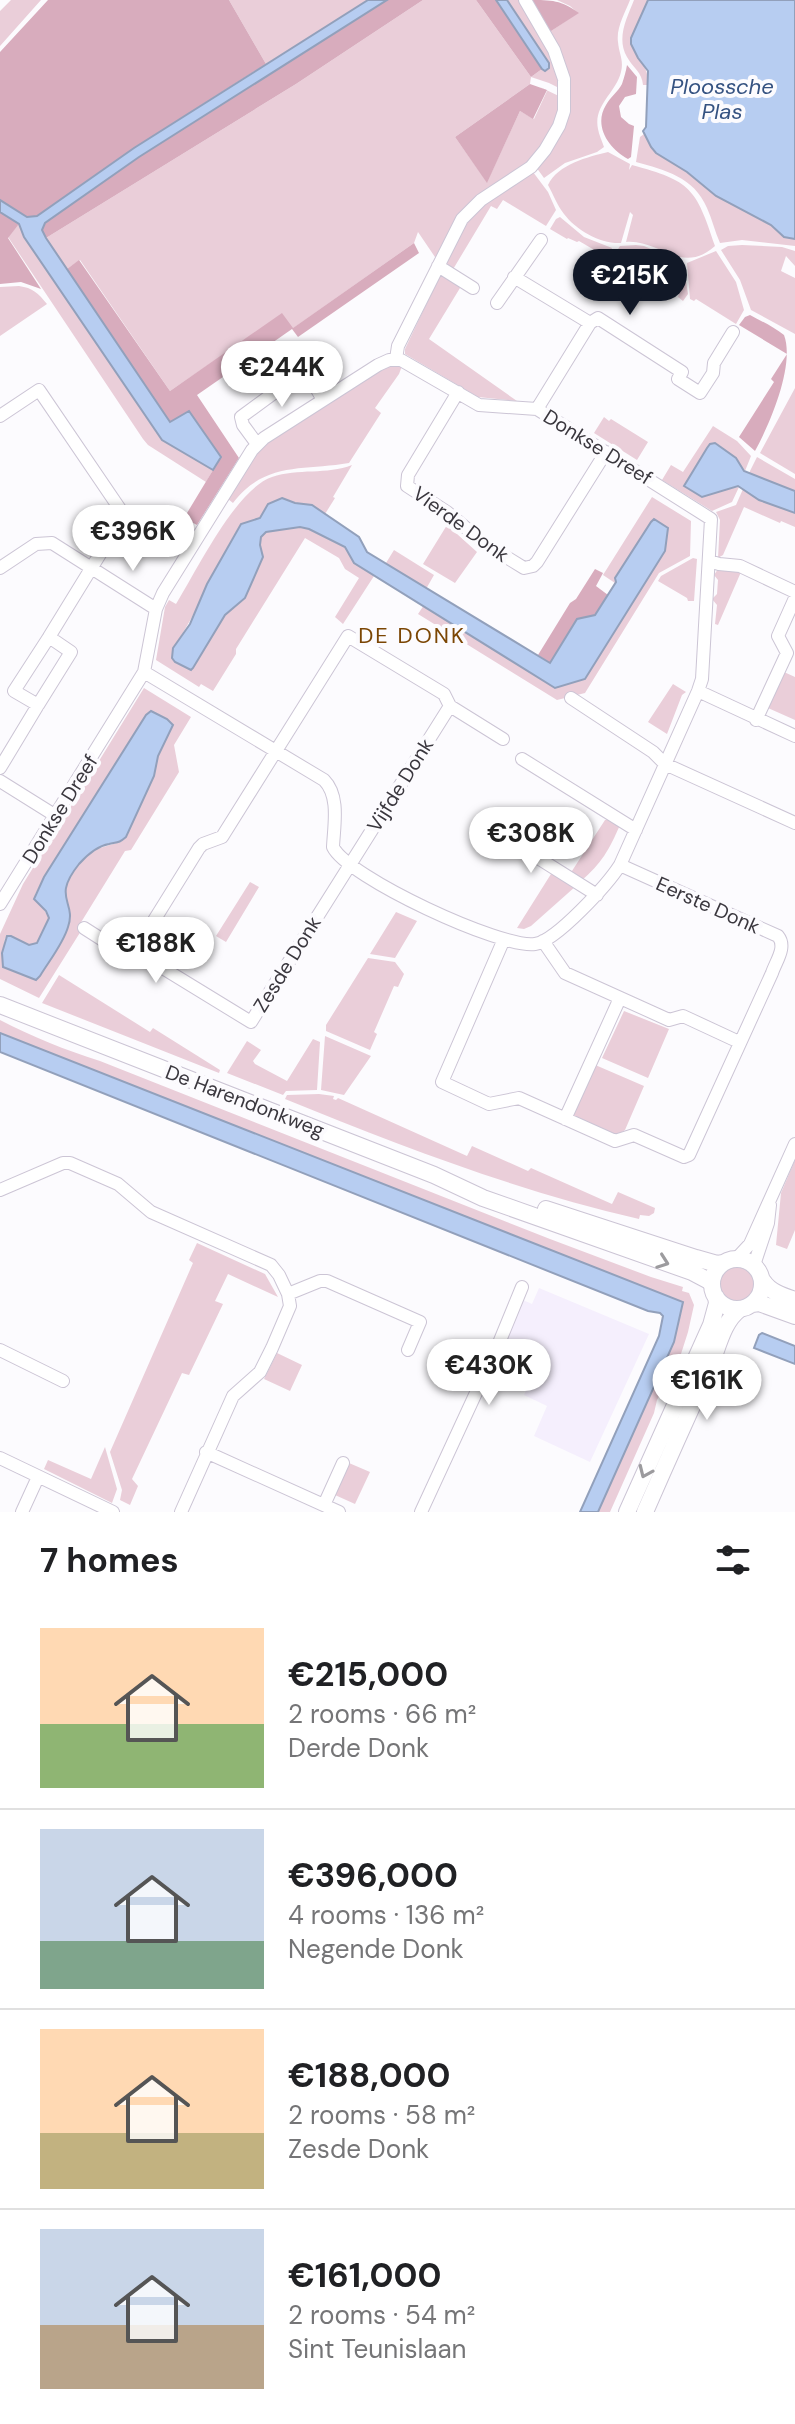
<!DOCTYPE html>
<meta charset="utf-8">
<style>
body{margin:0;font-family:"DM Sans",sans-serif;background:#f6f6f6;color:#202124;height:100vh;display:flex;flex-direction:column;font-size:30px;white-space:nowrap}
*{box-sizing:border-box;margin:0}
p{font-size:26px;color:#757577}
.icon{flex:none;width:44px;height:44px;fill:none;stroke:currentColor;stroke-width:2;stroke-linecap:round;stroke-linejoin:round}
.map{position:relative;height:1512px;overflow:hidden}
.side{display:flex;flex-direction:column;background:#fff;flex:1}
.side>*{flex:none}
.price{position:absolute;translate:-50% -68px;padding:0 18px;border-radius:28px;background:#fff;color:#222;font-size:26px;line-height:52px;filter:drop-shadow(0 2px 4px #0008)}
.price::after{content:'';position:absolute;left:50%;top:48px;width:24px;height:18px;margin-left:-12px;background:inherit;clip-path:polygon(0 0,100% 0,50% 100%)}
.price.selected{background:#111827;color:#fff}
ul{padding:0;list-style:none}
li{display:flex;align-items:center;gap:24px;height:200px;padding:0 40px}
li+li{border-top:2px solid #e0e0e0}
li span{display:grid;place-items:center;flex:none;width:224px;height:160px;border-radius:0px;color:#555}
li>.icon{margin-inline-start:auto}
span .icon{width:96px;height:96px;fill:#fffc;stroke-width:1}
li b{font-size:34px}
h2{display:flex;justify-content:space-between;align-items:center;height:96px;padding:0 40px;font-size:34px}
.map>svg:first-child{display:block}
.built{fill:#f5effd}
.green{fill:#eaced9;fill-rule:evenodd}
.forest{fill:#d8acbd}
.water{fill:#b7cdf1;stroke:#92a0bb;stroke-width:2}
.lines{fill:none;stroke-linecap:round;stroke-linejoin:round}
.street-casing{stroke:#ccc5d5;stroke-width:14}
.secondary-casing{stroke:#ccc5d5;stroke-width:18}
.street{stroke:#fff;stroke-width:12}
.secondary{stroke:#fff;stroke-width:16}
.oneway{stroke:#9c9b9e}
.labels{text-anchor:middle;stroke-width:8;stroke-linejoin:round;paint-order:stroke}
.street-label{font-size:20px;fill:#3a373e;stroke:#fcfbfe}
.water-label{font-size:22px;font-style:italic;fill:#355281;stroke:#fcfbfe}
.neighbourhood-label{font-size:22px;letter-spacing:2px;fill:#7b4604;stroke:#fcfbfe}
</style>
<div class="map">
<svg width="795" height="1512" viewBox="0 0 795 1512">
<rect width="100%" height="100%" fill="#fcfbfe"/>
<path class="built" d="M 539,1288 L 649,1334 L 590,1462 L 534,1436 L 547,1406 L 524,1395 L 541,1357 L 510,1343 L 506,1335 L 523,1300 L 532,1304 Z"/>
<path class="green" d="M 11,0 L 41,0 L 0,46 L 0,11 Z
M 229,0 L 368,0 L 266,64 Z
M 423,0 L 476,0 L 531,77 L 542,69 L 543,71 L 538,48 L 507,0 L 523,0 L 551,52 L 563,90 L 549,83 L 531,77 L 530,84 L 455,137 L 487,182 L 520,111 L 534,119 L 547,91 L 540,87 L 563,98 L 556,125 L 529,166 L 480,198 L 437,260 L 418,232 L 414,243 L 292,329 L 282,314 L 170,391 L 80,260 L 67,269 L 46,238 L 296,84 Z
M 557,0 L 630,0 C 625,13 616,28 618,42 C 619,54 624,60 621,72 C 616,93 593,105 598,129 C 599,135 602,141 604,147 L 597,152 L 565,163 L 544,178 L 536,167 L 566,112 L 548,33 L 578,13 L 570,6 Z
M 634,0 L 648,0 L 631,38 C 633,59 649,61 648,85 L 643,85 C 642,72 633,68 627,57 C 616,38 627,18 634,0 Z
M 644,134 L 656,153 L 687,172 L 716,196 L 771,225 L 784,237 L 795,239 L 795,246 L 742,240 L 720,243 C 715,232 712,219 707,208 C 694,177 665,170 636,162 L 640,137 Z
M 608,152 L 630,164 L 629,170 L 632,165 C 691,181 696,188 715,246 C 681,276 660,239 626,242 L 633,215 L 630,212 L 621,243 C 600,244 576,230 564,214 C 557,205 553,194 548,185 C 558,164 588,157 608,152 Z
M 533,172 L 548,192 L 556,210 L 546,226 L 503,200 L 497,209 L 491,206 L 452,271 L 444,262 L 473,211 Z
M 560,217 L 584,237 L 612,248 L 608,258 L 579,241 L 577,242 L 568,238 L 567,239 L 550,229 L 556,219 Z
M 19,224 L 24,237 L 162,440 L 213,470 L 206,482 L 148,445 L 143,439 L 8,237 Z
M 636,245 L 644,246 L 683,263 L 688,294 L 683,301 L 678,297 L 679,294 L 613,257 L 620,246 Z
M 742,245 L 782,247 L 795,251 L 795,266 L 786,256 L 781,271 L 795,278 L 795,334 L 751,310 L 740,280 L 721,250 L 728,246 Z
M 716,251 L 736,282 L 744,310 L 736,324 L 696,299 L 694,301 L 690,299 L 687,263 Z
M 442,271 L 460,288 L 429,339 L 517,401 L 478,397 L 405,354 L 405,349 Z
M 19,286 C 33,288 38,293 47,304 L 0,336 L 0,287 Z
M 393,365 L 402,366 L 399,374 L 375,408 L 381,413 L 349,463 C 303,471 265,461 233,503 L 228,499 L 256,455 L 267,443 L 382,369 Z
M 795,388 L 795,474 L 760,453 Z
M 604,417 L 609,421 L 611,419 L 648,442 L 637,460 L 594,433 Z
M 713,426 L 737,441 L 751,456 L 745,471 C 735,460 729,451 715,443 L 707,448 L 684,486 L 702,497 L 723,489 L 739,487 L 732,502 L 712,511 L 662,480 L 671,465 L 683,472 Z
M 757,457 L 795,479 L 795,491 L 749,473 Z
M 352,465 L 333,497 L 335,498 L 325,514 C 303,498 291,503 265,508 L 260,518 L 241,524 C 215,564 200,610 173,648 L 193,668 L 225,615 L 245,598 L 263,557 L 260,545 L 261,537 L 266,532 L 300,527 L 309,529 L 346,547 L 354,563 L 374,576 L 343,624 L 335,617 L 359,578 L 345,569 L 339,558 L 305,538 L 236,649 L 236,654 L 213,691 L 201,684 L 199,687 L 156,660 L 165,607 L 169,600 L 176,604 C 197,570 236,489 272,477 C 298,468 327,475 352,465 Z
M 743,489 L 759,500 L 795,513 L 795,527 L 781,521 L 780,523 L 744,507 L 723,555 L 718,558 L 720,520 L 716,512 L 736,505 Z
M 652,497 L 691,521 L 690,556 L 659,573 L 585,693 L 557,700 L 418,614 L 424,605 L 555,688 L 651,522 L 615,577 L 615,583 L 603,575 Z
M 447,525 L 477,552 L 455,583 L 423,564 Z
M 394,550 L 434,575 L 426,589 L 386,563 Z
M 693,558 L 697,559 L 694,601 L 688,601 L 687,598 L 658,581 L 661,576 Z
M 718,569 L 741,572 L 718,625 L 715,624 L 717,605 L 712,599 L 717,594 L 718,580 L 714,575 Z
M 784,672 L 795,677 L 795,720 L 768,708 Z
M 673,684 L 686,692 L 682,695 L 667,734 L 648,722 Z
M 144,688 L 191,717 L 174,745 L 179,772 L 131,850 L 125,851 L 80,924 L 81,931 L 39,998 L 0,979 L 0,934 L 23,884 ZM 146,715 L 173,725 L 158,756 L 154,776 L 126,837 C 115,848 98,843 83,859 C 74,869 63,884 65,897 C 66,908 72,916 68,927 C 63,944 49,961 40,976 L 36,979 L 2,963 L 5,938 L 11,936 L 29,945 L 37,943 L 49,918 L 35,895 L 44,877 Z
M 611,819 L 620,825 C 609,850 602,863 581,881 L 570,874 L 605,820 Z
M 555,873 L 576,886 L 531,926 L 524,929 L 517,928 L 551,874 Z
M 250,882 L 259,887 L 226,942 L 216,936 Z
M 396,912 L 417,921 L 395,958 L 370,954 Z
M 368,958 L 395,962 L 404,974 L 398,987 L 394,986 L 374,1032 L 377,1034 L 370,1050 L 326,1031 L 326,1025 Z
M 59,975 L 150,1032 L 153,1028 L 220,1070 L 219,1073 L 42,1003 Z
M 624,1011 L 669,1029 L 648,1078 L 602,1058 Z
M 0,1020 C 33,1037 65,1050 100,1061 L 550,1239 L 651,1277 L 683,1287 L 682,1291 L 689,1293 L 694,1305 L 688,1332 L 680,1357 L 657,1400 L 654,1413 L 610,1512 L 598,1512 L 674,1342 L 683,1302 L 0,1033 Z
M 325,1036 L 371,1056 L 344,1095 L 321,1090 Z
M 313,1039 L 320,1042 L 317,1090 L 286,1091 L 283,1095 L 227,1073 L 247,1041 L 261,1050 L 253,1061 L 255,1064 L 287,1081 Z
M 593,1064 L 644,1086 L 625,1130 L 616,1136 L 574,1117 L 573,1114 Z
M 319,1094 L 334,1096 L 333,1099 L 336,1100 L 338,1098 L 467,1156 L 472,1146 L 528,1171 L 531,1168 L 612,1204 L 618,1192 L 655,1208 L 654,1213 L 649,1216 L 640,1215 L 639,1219 C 517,1191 401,1146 285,1099 L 287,1095 Z
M 795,1160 L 795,1230 L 787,1249 L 776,1245 L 781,1193 Z
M 197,1243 L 265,1274 L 278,1297 L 228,1274 L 215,1301 L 223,1304 L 189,1375 L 182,1373 L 132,1479 L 138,1486 L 130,1505 L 120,1500 L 122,1490 L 110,1452 L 193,1263 L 189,1260 Z
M720 1284a17 17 0 1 1 34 0a17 17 0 1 1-34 0Z
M 277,1353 L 302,1365 L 290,1391 L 264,1379 Z
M 105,1447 L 117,1489 L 112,1503 L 44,1469 L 48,1460 L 91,1479 Z
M 349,1463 L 370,1472 L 355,1504 L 335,1495 Z"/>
<path class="forest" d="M 48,0 L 229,0 L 266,64 L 134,148 L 37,216 L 27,217 L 0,200 L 0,52 Z
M 387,0 L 423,0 L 296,84 L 46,238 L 42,230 L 44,223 L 139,157 Z
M 476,0 L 496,0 L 542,69 L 531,77 Z
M 529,0 C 552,0 561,0 579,13 L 548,33 Z
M 627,65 L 637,77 L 636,94 L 625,97 L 619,106 L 621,117 L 629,124 L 634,126 L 631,157 L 628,159 C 609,149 593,126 606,105 C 610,97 618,92 622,84 C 624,78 626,71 627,65 Z
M 530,84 L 547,90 L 533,119 L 520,111 L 487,183 L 455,137 Z
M 0,212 L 19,224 L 8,238 L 41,289 L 21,282 L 0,284 Z
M 414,243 L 419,253 L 298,337 L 292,329 L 197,395 L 239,458 L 197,525 L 184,518 L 213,470 L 189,411 L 170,423 L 67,269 L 79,260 L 170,391 L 282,313 L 293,328 Z
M 750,315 C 761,321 774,327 784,335 C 795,364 771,422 755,451 L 739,437 L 774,382 L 771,379 L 787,354 L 739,325 L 745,317 Z
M 595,569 L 603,573 L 596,586 L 608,595 L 595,615 L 577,619 L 550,663 L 538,655 L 570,603 L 576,599 Z"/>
<path class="water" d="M 368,0 L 387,0 L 139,157 L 45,223 L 42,230 L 46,238 L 170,422 L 189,411 L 221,457 L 213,470 L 162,440 L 24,237 L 19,224 L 0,212 L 0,200 L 27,217 L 37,216 L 134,148 Z
M 496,0 L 507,0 L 549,63 L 549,68 L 545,71 L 542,69 Z
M 648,0 L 795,0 L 795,239 L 784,237 L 771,225 L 716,196 L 687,172 L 656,153 L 651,147 L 643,131 L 646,127 L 648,71 L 638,58 L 631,44 L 631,38 Z
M 715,443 L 736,458 L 744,471 L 795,491 L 795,513 L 759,500 L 738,486 L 702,497 L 684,486 L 707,448 L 710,444 Z
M 282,498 L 295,503 L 312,505 L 359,537 L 367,552 L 550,663 L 577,619 L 595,615 L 616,582 L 615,578 L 651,522 L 654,519 L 668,528 L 665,551 L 585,679 L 555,688 L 354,563 L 345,547 L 309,529 L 300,527 L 266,532 L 261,537 L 260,545 L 263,557 L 245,598 L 225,615 L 193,668 L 191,670 L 175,662 L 172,658 L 173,648 L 190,624 L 207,584 L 241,524 L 260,518 L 268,504 Z
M 151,711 L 167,719 L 173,725 L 158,756 L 154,776 L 126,837 C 119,843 118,842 109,844 C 97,846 87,855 79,864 C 51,899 77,901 68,927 C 63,944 49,961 40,976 L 36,980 L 3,967 L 2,953 L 7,936 L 11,936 L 29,945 L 37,943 L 49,918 L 46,911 L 34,899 L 44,877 L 146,715 Z
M 0,1033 L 683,1302 L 674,1342 L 598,1512 L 580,1512 L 659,1336 L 663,1316 L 660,1313 L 648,1311 L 0,1052 Z
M 762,1333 L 795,1346 L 795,1364 L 754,1348 L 759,1335 Z"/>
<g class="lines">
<g class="street-casing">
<path id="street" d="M 438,266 L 473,288
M 514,277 L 590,323 L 598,318 L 682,372 L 678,379 L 700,393 L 713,373 L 714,363 L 733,332
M 497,303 L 541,240
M 396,359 L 398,346 L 462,219 L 481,200 L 531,167 L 545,150 L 559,126 L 564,111 L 564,79 L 554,50 L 525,0
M 458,392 L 408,475 L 407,486 L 447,512 L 485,544 L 524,568 L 533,566 L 537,562 L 606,452
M 537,409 L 590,323
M 0,416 L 39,390 L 124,515 L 49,637 L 71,652 L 38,705
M 257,444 L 243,425 L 241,417 L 297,376 L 311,379 L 323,400
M 709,561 L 719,564 L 740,566 L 795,592
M 0,568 L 36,544 L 52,543 L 156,609
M 348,636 L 444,694 L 450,706 L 251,1022 L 135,951 L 199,848 L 203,844 L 222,837 Z
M 698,691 L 795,736
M 571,698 L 653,752 L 665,764 L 795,823
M 450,706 L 503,739
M 756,720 L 787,653 L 778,636 L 795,598
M 522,759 L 636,830
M 0,768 L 38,705 L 14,691 L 49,637
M 0,781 L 56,816
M 484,824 L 597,895
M 0,904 L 144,672 L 156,609 L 163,593 L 252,450 L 264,438 L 378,365 L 389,360 L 401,360 L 479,405 L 537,409 L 711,519 L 702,679 L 698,691 L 620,865 C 608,884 556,941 535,944 C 502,949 347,877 333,847 C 334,825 340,796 324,780 L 144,672
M 84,928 L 120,951 L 135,951
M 504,939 L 442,1082 L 489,1104 L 519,1098 L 615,1141 L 634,1135 L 684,1157 L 689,1155 L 772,973 C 776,961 787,947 778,936 L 620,865
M 543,941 L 565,973 L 669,1020 L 683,1016 L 739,1042
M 565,1119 L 620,998
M 0,1190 L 63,1163 L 70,1163 L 118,1184 L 151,1212 L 271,1265 L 279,1275 L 288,1294
M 737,1258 L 750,1244 L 795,1144
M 756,1267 L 755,1262 L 768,1223 L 770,1205
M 0,1350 L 63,1381
M 206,1452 L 339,1512
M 0,1458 L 113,1512
M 324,1505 L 343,1463
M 22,1512 L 38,1477
M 181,1512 L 233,1396 L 260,1372 L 272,1348 L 290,1306 L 288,1294 L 320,1281 L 327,1281 L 420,1322 L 408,1350
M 421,1512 L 499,1343 L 522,1287"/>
</g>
<g class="secondary-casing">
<path id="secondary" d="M 0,1005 L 434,1175 L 483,1198 L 692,1272 L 709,1281 L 712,1285
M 546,1209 L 696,1258 L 717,1264 L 722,1263
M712 1284a25 25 0 1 1 50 0a25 25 0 1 1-50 0Z
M 763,1281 C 770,1292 783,1296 795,1300
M 752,1304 L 759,1303 L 795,1316
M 627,1512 L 711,1325 L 717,1303 L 716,1297
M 645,1512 C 666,1464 687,1417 709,1369 C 718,1349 722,1322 740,1309"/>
</g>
<use href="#street" class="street"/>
<use href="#secondary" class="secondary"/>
</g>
<defs><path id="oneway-chevron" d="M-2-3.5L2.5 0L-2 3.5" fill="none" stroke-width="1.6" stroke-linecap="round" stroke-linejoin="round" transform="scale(2)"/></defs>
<g class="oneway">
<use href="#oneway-chevron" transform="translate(663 1262) rotate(20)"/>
<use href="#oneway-chevron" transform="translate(645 1472) rotate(114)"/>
</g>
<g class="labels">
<g class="street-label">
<text transform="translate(598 447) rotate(32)" y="7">Donkse Dreef</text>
<text transform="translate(461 524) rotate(36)" y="7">Vierde Donk</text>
<text transform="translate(400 785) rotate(-58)" y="7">Vijfde Donk</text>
<text transform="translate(60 809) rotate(-58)" y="7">Donkse Dreef</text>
<text transform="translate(708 905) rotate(24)" y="7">Eerste Donk</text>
<text transform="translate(287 964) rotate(-58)" y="7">Zesde Donk</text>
<text transform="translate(245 1101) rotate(21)" y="7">De Harendonkweg</text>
</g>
<g class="water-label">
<text x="722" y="94">Ploossche<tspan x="722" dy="25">Plas</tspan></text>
</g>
<g class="neighbourhood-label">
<text x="412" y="643">DE DONK</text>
</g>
</g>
</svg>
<b class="price selected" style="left:630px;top:317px">€215K</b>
<b class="price" style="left:282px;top:409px">€244K</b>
<b class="price" style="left:133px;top:573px">€396K</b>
<b class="price" style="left:531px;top:875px">€308K</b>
<b class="price" style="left:156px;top:985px">€188K</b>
<b class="price" style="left:489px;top:1407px">€430K</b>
<b class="price" style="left:707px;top:1422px">€161K</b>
</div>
<section class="side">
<h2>7 homes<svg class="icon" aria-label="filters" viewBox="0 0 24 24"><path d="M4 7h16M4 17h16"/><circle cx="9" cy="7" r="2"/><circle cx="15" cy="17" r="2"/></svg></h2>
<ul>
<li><span style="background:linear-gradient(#ffd9b3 60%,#8fb573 0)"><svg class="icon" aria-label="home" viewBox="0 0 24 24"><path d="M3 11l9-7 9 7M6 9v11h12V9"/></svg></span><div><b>€215,000</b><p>2 rooms · 66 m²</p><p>Derde Donk</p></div></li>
<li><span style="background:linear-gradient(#c9d6e8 70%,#7fa58c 0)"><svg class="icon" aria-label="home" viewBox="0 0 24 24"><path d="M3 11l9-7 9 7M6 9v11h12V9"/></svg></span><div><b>€396,000</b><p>4 rooms · 136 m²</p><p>Negende Donk</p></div></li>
<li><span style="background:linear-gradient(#ffd9b3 65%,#c2b280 0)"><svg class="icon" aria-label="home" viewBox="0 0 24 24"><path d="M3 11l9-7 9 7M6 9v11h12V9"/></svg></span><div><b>€188,000</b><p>2 rooms · 58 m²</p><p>Zesde Donk</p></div></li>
<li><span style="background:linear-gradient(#c9d6e8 60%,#b9a48a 0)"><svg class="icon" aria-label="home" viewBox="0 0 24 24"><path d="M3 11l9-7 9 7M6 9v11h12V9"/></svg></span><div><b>€161,000</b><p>2 rooms · 54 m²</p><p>Sint Teunislaan</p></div></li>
</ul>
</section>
